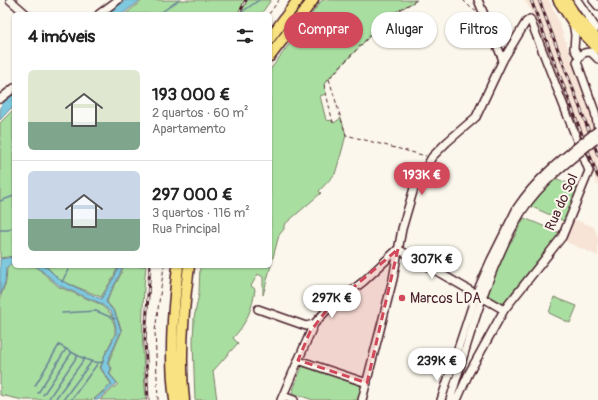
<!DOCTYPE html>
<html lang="pt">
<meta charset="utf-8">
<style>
body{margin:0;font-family:Pangolin,sans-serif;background:#f2f2f2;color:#222;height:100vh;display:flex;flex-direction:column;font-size:15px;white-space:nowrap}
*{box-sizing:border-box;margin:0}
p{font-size:13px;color:#767676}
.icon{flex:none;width:22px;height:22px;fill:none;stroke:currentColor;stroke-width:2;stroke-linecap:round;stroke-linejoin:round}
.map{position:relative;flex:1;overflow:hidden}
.sheet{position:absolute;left:12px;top:12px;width:260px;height:256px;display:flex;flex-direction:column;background:#fff;border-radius:6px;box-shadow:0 1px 3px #0004}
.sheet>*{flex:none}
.banner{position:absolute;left:284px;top:12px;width:254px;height:36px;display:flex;gap:8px}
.price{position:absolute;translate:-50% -34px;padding:0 9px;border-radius:14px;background:#fff;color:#222;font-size:13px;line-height:26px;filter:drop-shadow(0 1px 2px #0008)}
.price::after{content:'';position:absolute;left:50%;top:24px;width:12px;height:9px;margin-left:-6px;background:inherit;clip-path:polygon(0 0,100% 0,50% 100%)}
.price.on{background:#d1495b;color:#fff}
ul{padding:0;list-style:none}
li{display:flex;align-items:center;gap:12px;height:100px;padding:0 16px}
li+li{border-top:1px solid #e0e0e0}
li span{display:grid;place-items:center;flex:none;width:112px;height:80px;border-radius:6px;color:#555}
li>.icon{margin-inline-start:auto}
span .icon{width:48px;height:48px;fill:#fffc;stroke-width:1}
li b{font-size:17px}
h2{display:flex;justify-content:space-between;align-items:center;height:48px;padding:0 16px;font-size:17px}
.pill{padding:0 14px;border-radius:18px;background:#fff;box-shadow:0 1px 3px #0004;font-size:14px;line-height:36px}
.pill.on{background:#d1495b;color:#fff}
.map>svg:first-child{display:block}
.built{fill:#f7e4d6}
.green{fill:#a9dea1;stroke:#7a7e66}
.water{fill:#7ec9de;stroke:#698596}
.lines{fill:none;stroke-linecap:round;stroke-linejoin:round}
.stream{stroke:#698596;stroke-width:1.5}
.minor-casing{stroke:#4a1f2b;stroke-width:10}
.major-casing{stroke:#4a1f2b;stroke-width:12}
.highway-casing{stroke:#4a1f2b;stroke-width:13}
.path{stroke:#4a1f2b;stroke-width:1;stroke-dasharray:4 3;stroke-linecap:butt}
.minor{stroke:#fbf7ec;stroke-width:7}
.major{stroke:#f8e281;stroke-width:9}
.highway{stroke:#f8e281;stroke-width:10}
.rail-casing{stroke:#4a1f2b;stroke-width:3}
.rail{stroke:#fbf7ec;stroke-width:1.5;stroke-dasharray:4.5;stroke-linecap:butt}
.minor-bridge-casing{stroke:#4a1f2b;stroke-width:10;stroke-linecap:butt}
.minor-bridge{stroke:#fbf7ec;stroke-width:7}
.marked{fill:#d1495b;fill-opacity:0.2;stroke:#d1495b;stroke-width:3;stroke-dasharray:8 5;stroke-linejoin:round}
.poi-dot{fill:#d1495b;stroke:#fbf7ec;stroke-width:1.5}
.labels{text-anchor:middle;stroke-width:4;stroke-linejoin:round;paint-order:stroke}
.street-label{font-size:14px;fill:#4a1f2b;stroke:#fbf7ec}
.poi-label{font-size:14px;fill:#4a1f2b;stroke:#fbf7ec;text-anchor:start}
</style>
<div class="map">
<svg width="598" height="400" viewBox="0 0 598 400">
<rect width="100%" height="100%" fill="#fbf7ec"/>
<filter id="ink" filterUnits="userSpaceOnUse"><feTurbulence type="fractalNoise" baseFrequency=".025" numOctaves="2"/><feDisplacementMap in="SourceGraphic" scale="8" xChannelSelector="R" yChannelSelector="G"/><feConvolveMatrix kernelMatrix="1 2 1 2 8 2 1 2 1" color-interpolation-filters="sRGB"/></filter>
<g filter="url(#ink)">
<path class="built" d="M 524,0 L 549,0 L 558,20 L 591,111 L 593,128 L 598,143 L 598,187 L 543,42 L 529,7 Z
M 571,218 L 594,227 L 598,238 L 598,256 L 562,240 Z"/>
<path class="green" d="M 143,0 L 271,0 L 261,14 L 125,14 Z
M 322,0 L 417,0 L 389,16 L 324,84 L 326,94 L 320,96 L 326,120 L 333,121 L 334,123 L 341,118 L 346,135 L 341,154 L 335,174 L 319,191 L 321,193 L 284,225 L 284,229 L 279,235 L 263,295 L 263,277 L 258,274 L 251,286 L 255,289 C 253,308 246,324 233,338 L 238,343 L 213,371 L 217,400 L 195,400 L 193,342 L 194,318 L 199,294 L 200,266 L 270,266 L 270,70 Z
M 13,110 L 14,256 L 0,258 L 0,123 Z
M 555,178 L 581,189 L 566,222 L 530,206 Z
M 524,218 L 560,233 L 555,244 L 506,306 L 487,296 L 488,292 L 508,241 L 512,241 Z
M 14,263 L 14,266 L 35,266 L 59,287 L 100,304 L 111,314 L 115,327 L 115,334 L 105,354 L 100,368 L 111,384 L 93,400 L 23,400 L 0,395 L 0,298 L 6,282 L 7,268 Z
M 46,266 L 118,266 L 114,276 L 101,297 L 60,280 Z
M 123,266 L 146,266 C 141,311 142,355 146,400 L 100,400 L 118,384 L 110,374 L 112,368 L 108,363 L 122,331 L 115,312 L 107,302 C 111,289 121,279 123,266 Z
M 554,297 L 577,306 L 570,323 L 549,313 Z
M 302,366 L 362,386 L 359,400 L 313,400 L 292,393 Z"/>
<path class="water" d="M 126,0 L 141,0 L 122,14 L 106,14 Z
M 14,93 L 14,109 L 11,108 L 0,120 C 0,107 1,100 14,93 Z
M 14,257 L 14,261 L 6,268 L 5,282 L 0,295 L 0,259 Z
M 36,266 L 45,266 L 60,280 L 101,299 L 115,276 L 119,266 L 122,266 C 120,279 110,289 106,302 L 115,313 L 121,331 L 107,363 L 111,368 L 109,374 L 117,383 L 98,400 L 94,400 L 112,384 L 101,368 L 105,355 L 116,334 L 116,327 L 112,313 L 100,303 L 60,286 Z"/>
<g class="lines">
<path class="stream" d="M 159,14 L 179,0
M 239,14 L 259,0
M 0,201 L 14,196
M 0,230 L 8,230 L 14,227
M 62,282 L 70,266
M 62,313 L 96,311 L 115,319
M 35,386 L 59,345 C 72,352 90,365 103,362
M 38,393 L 66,349
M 43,395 L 72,352
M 49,398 L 78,355
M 56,398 L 85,358
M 63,400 L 92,361
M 71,400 L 98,363"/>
<g class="minor-casing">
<path id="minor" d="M 10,0 L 26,14
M 478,0 L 503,60
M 577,0 L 596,28 L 592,35
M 593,0 L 598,6
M 99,14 L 118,0
M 573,23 L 575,35 L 574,49 L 579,57
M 598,59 L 591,52 C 583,52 580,54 577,62 L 595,112 L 598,129
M 0,99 L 14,88
M 398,249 L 504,310
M 258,309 L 306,326 L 314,324
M 298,360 L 367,383
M 283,396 L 294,400
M 281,400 L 314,324 L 326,311 L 364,281 L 398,249
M 362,400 L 393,279 L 402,229 L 414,188 L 432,157 L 447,142 L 476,117 L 503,60 L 526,22 L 530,19 L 589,171 L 562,237 L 504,310 L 469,373 L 457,400
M 441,400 L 476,294 L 491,260 L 517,208
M 450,400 C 470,336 487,269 522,211"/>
</g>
<g class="major-casing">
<path id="major" d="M 558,0 L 573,23 L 598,49
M 566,0 L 576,16 L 598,40"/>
</g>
<g class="highway-casing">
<path id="highway" d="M 270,38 L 298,0
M 270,56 L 313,0
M 175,400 C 169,356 173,310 178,266
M 184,400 C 179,355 183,310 189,266"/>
</g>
<path class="path" d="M 463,0 L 472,9 L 476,10
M 269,14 L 279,0
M 329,79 L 346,135 L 426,156
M 333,123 L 324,84 L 326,81 L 389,16 L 417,0
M 158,400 L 155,331 L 164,266"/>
<use href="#minor" class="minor"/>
<use href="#major" class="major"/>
<use href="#highway" class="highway"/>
<g class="rail-casing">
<path id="rail" d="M 531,0 L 598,177
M 539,0 L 598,155
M 239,14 L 246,0
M 148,400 L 145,340 L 150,266"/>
</g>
<use href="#rail" class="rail"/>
<g class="minor-bridge-casing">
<path id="minor-bridge" d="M 517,208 C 538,176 568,154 598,130
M 522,211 C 542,181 570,160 598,138"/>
</g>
<use href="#minor-bridge" class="minor-bridge"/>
</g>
</g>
<path class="marked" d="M 398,249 L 367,383 L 298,360 L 310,332 L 326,311 Z"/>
<circle class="poi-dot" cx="402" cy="298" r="4"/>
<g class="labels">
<g class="street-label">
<text transform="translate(561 202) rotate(-66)" y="5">Rua do Sol</text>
</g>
<g class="poi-label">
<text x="410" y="303">Marcos LDA</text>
</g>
</g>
</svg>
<b class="price on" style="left:422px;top:196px">193K €</b>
<b class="price" style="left:432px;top:280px">307K €</b>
<b class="price" style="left:332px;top:319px">297K €</b>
<b class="price" style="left:437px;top:382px">239K €</b>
<div class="banner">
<a class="pill on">Comprar</a>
<a class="pill">Alugar</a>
<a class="pill">Filtros</a>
</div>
<section class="sheet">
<h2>4 imóveis<svg class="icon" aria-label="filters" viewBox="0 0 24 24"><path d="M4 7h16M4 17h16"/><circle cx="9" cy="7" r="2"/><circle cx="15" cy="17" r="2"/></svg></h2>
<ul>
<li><span style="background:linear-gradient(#dfe7d0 65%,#7fa58c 0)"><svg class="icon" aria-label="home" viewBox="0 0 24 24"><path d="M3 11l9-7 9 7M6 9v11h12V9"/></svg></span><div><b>193 000 €</b><p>2 quartos · 60 m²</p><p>Apartamento</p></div></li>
<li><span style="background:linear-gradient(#c9d6e8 60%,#7fa58c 0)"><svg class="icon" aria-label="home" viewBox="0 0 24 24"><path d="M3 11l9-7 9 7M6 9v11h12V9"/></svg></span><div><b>297 000 €</b><p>3 quartos · 116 m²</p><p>Rua Principal</p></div></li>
</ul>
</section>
</div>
